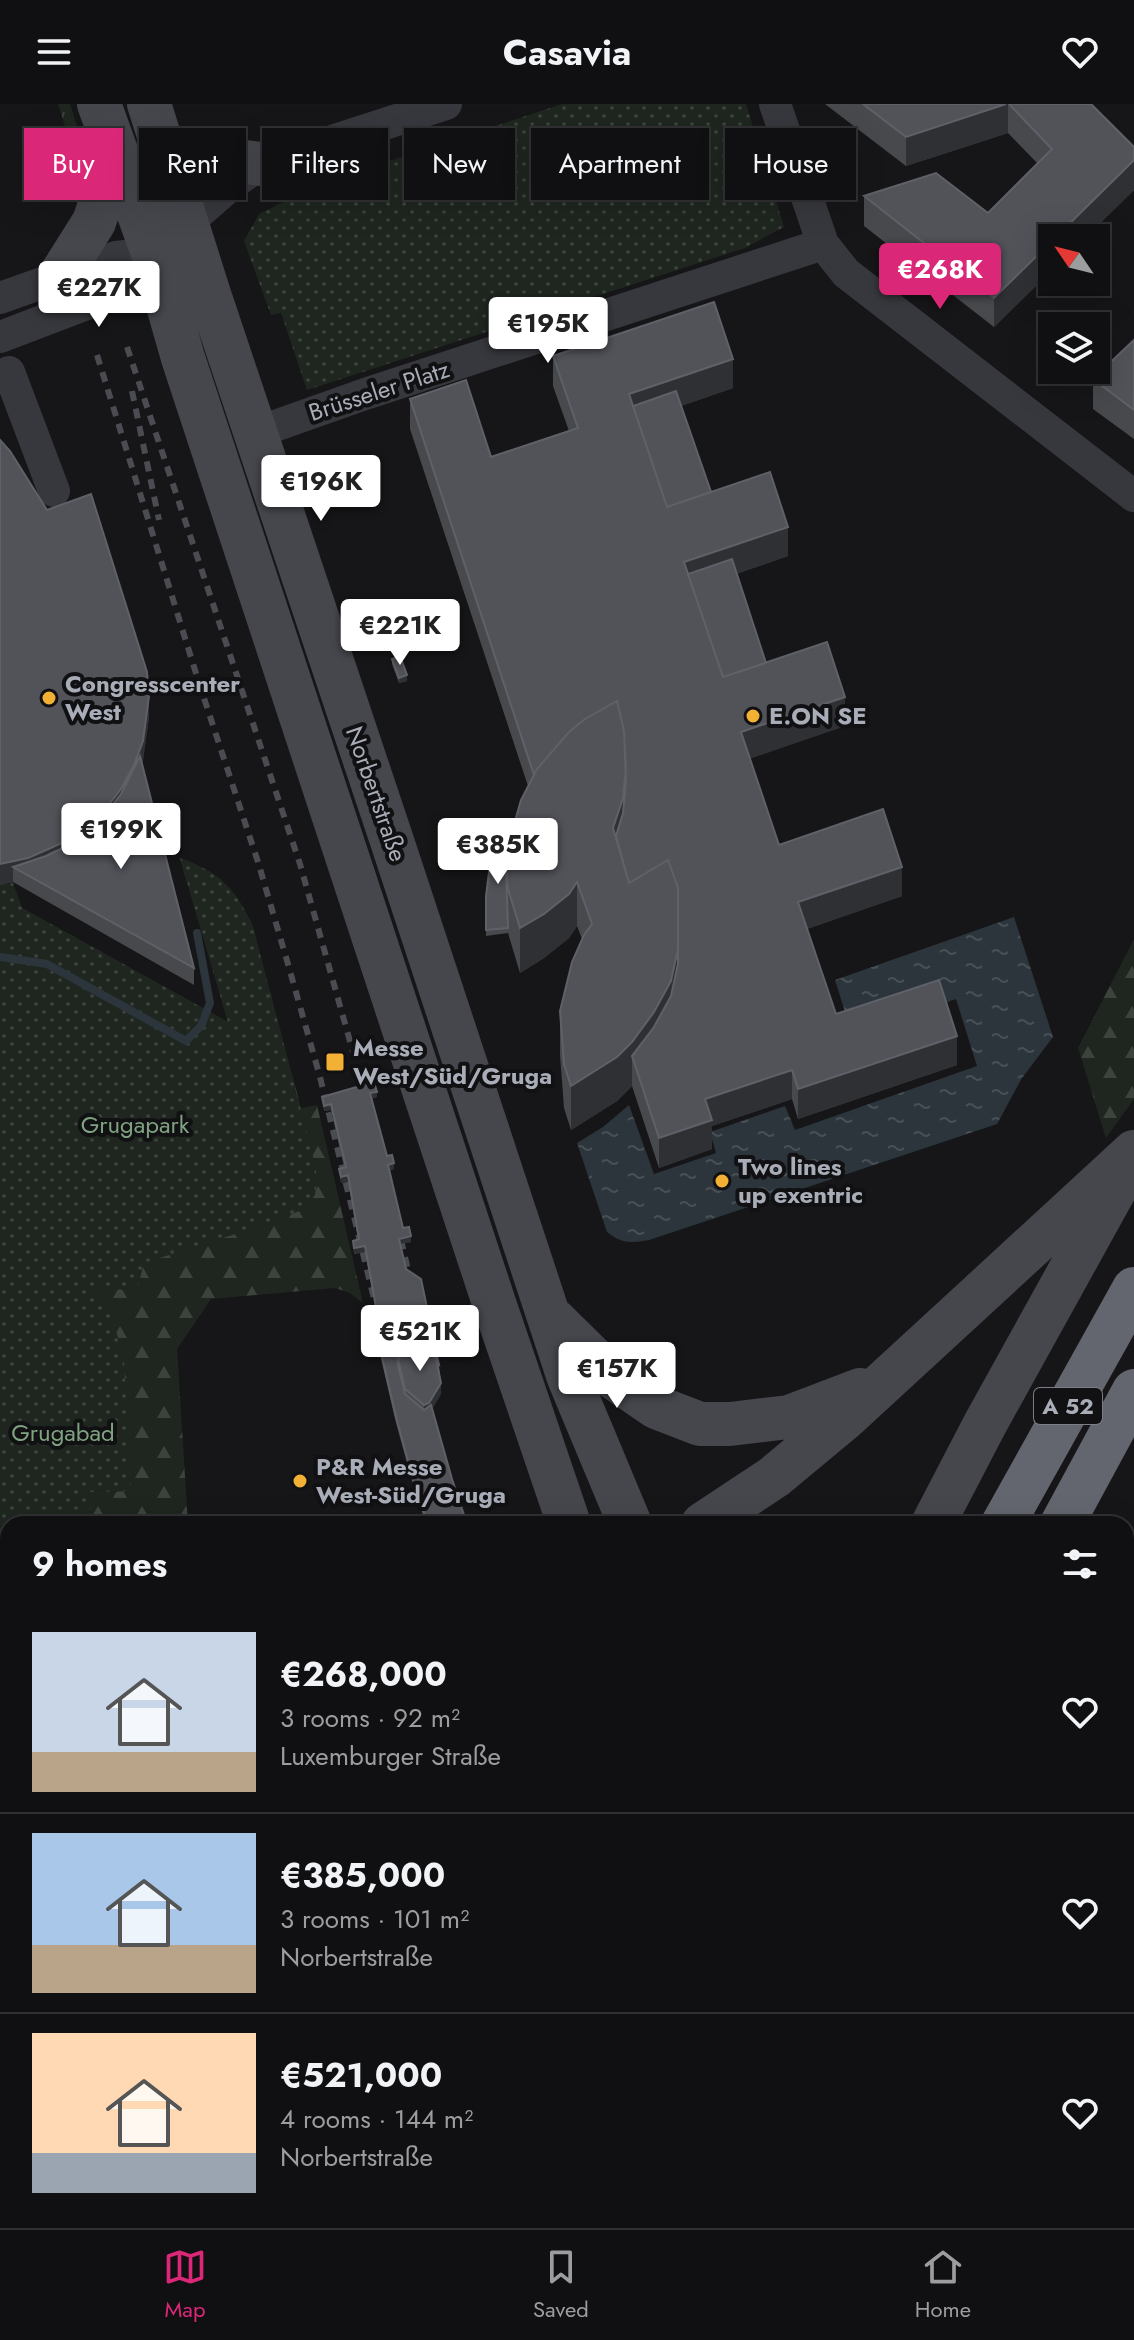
<!DOCTYPE html>
<meta charset="utf-8">
<style>
body{margin:0;font-family:Jost,sans-serif;background:#1e1e20;color:#f1f3f6;height:100vh;display:flex;flex-direction:column;font-size:30px;white-space:nowrap}
*{box-sizing:border-box;margin:0}
p{font-size:26px;color:#9c9d9f}
.icon{flex:none;width:44px;height:44px;fill:none;stroke:currentColor;stroke-width:2;stroke-linecap:round;stroke-linejoin:round}
.map{position:relative;flex:1;overflow:hidden}
.sheet{position:absolute;left:0px;top:1412px;width:1134px;height:712px;display:flex;flex-direction:column;background:#101012;border-radius:24px 24px 0 0;box-shadow:0 8px 32px #0002,0 0 0 2px #303032}
.sheet>*{flex:none}
.guide{position:absolute;left:24px;top:24px;width:1086px;height:72px;display:flex;gap:16px}
.needle{width:52px;rotate:305deg}
.tools{position:absolute;left:1038px;top:120px;display:grid;gap:16px}
.tools a{display:grid;place-items:center;width:72px;height:72px;border-radius:0px;background:#101012;box-shadow:0 8px 32px #0002,0 0 0 2px #303032;font-size:40px}
.price{position:absolute;translate:-50% -68px;padding:0 18px;border-radius:8px;background:#fff;color:#222;font-size:26px;line-height:52px;filter:drop-shadow(0 2px 4px #0008)}
.price::after{content:'';position:absolute;left:50%;top:48px;width:24px;height:18px;margin-left:-12px;background:inherit;clip-path:polygon(0 0,100% 0,50% 100%)}
.price.active{background:#db2777;color:#fff}
ul{padding:0;list-style:none}
li{display:flex;align-items:center;gap:24px;height:200px;padding:0 32px}
li+li{border-top:2px solid #303032}
li span{display:grid;place-items:center;flex:none;width:224px;height:160px;border-radius:0px;color:#555}
li>.icon{margin-inline-start:auto}
span .icon{width:96px;height:96px;fill:#fffc;stroke-width:1}
li b{font-size:34px}
h2{display:flex;justify-content:space-between;align-items:center;height:96px;padding:0 32px;font-size:34px}
.tag{padding:0 28px;border-radius:0px;background:#101012;box-shadow:0 8px 32px #0002,0 0 0 2px #303032;font-size:28px;line-height:72px}
.tag.active{background:#db2777;color:#fff}
header{display:flex;justify-content:space-between;align-items:center;height:104px;padding:0 32px;background:#101012;font-size:36px;font-weight:700}
.dock{display:flex;justify-content:space-around;align-items:center;height:112px;border-top:2px solid #303032;background:#101012;font-size:22px;color:#9c9d9f}
.dock a{display:grid;justify-items:center;gap:4px}
.dock .active{color:#db2777}
.map>svg:first-child{display:block}
.grass{fill:url(#grass-tufts)}
.forest{fill:url(#forest-firs)}
.park{fill:url(#park-dots)}
.water{fill:url(#water-ripples)}
.lines{fill:none;stroke-linecap:round;stroke-linejoin:round}
.stream{stroke:#2c353c;stroke-width:8}
.street{stroke:#37383d;stroke-width:32}
.secondary{stroke:#45474d;stroke-width:44}
.highway{stroke:#63666e;stroke-width:44}
.rail{stroke:#4a4c52;stroke-width:6;stroke-dasharray:10 8;stroke-linecap:butt}
.wall{fill:#47494d}
.shaded-wall{fill:#2f3033}
.building{fill:#525359;stroke:#5f6168;stroke-width:2}
.poi-dot{fill:#f2b134;stroke:#111113;stroke-width:3}
.labels{text-anchor:middle;stroke-width:8;stroke-linejoin:round;paint-order:stroke}
.shield{fill:#111113;stroke:#7b7e86;stroke-width:2}
.shield-label{font-size:22px;font-weight:bold;fill:#a8adb8}
.street-label{font-size:24px;fill:#a8adb8;stroke:#111113}
.poi-label{font-size:24px;font-weight:bold;fill:#a8adb8;stroke:#111113;text-anchor:start}
.park-label{font-size:24px;fill:#7fa381;stroke:#111113}
</style>
<header><svg class="icon" aria-label="menu" viewBox="0 0 24 24"><path d="M4 6h16M4 12h16M4 18h16"/></svg>Casavia<svg class="icon" aria-label="heart" viewBox="0 0 24 24"><path d="M12 20l-8-8c-3-5 5-10 8-4 3-6 11-1 8 4z"/></svg></header>
<div class="map">
<svg width="1134" height="2124" viewBox="0 0 1134 2124">
<defs>
<pattern id="grass-tufts" width="24" height="20" patternUnits="userSpaceOnUse" patternTransform="scale(2)"><rect width="24" height="20" fill="#1e261f"/><path d="M3 7l-1-3M5 7V3M7 7l1-3M15 17l-1-3M17 17v-4M19 17l1-3" fill="none" stroke="#3c433d"/></pattern>
<pattern id="forest-firs" width="22" height="20" patternUnits="userSpaceOnUse" patternTransform="scale(2)"><rect width="22" height="20" fill="#1e261f"/><path d="M5 1l3.5 6h-7zM16 11l3.5 6h-7z" fill="#3c433d"/></pattern>
<pattern id="park-dots" width="8" height="8" patternUnits="userSpaceOnUse" patternTransform="scale(2)"><rect width="8" height="8" fill="#1e261f"/><path d="M2 2h.1M6 6h.1" fill="none" stroke="#3c433d" stroke-width="1.8" stroke-linecap="round"/></pattern>
<pattern id="water-ripples" width="26" height="14" patternUnits="userSpaceOnUse" patternTransform="scale(2)"><rect width="26" height="14" fill="#2c353c"/><path d="M2 4q2-2 4 0t4 0M15 11q2-2 4 0t4 0" fill="none" stroke="#485056"/></pattern>
</defs>
<rect width="100%" height="100%" fill="#161618"/>
<path class="grass" d="M 58,0 L 70,0 L 86,51 L 91,78 L 83,78 Z"/>
<path class="forest" d="M 180,754 C 220,769 233,782 252,820 L 301,1004 L 317,1001 L 363,1199 L 350,1189 L 335,1184 L 211,1195 L 177,1245 L 188,1420 L 91,1420 L 89,1388 L 130,1387 L 95,1185 L 0,1003 L 22,804 L 228,918 Z
M 1134,835 L 1134,995 L 1106,1034 L 1078,944 Z
M 1126,1942 L 1134,1949 L 1134,2124 L 889,2124 L 893,2116 L 1126,2116 Z
M 427,2116 L 485,2116 L 483,2124 L 427,2124 Z"/>
<path class="park" d="M 562,0 L 746,0 L 784,123 L 745,144 L 307,286 L 281,209 L 271,211 L 244,137 L 259,110 L 320,80 Z
M 180,754 C 220,769 233,782 252,820 L 314,1056 L 317,1074 L 315,1091 L 304,1105 L 270,1119 L 144,1159 L 137,1186 L 96,1185 L 113,1215 L 124,1256 L 131,1387 L 90,1388 L 91,1420 L 8,1420 L 8,2116 L 217,2116 L 218,2124 L 0,2124 L 0,781 L 13,779 L 22,804 L 228,918 Z"/>
<path class="water" d="M 1014,813 L 1053,933 L 1022,974 L 997,1020 L 649,1136 C 631,1139 622,1140 607,1128 L 577,1039 L 603,1023 L 629,1001 L 654,1070 L 716,1049 L 710,1028 L 785,1002 L 795,1026 L 977,962 L 956,895 L 852,930 L 835,876 Z
M 1134,2000 L 1134,2099 L 1126,2099 L 1126,2002 Z"/>
<g class="lines">
<path class="stream" d="M 0,853 L 47,860 L 186,937 L 201,922 L 210,899 L 197,829"/>
<path class="street" d="M 775,0 L 823,140 L 846,169 L 1134,392
M 0,194 L 116,153 L 153,149
M 0,233 L 105,193 L 124,181 L 153,149 L 232,80 L 261,60 L 446,0
M 9,268 L 54,387
M 255,329 L 365,290 L 823,140"/>
<path class="secondary" d="M 99,0 L 153,149 L 183,254 L 493,1196 L 569,1420
M 149,0 L 208,187 L 392,737 L 569,1274 L 630,1420
M 163,40 L 199,52 L 261,60
M 60,172 L 94,118 L 116,52
M 554,1216 L 611,1272 L 656,1303 L 700,1320 L 730,1320 L 789,1313 L 860,1286
M 703,1420 L 774,1373 L 845,1314 L 1134,1048
M 933,1420 L 985,1320 L 1119,1078
M 1126,1521 L 1134,1503
M 500,2124 L 503,2116
M 593,2124 L 596,2116
M 859,2124 L 862,2116"/>
<path class="highway" d="M 1003,1420 L 1134,1185
M 1062,1420 L 1134,1287
M 670,2124 L 673,2116
M 724,2124 L 728,2116"/>
<path class="rail" d="M 102,167 L 102,169
M 74,176 L 76,180
M 127,243 L 300,760 L 368,1001
M 97,251 L 199,579 L 258,758 L 288,860 L 320,973 L 376,1203
M 132,287 L 159,416
M 397,1118 L 413,1188"/>
</g>
<path class="wall" d="M 825,0 L 1091,0 L 1134,43 L 1134,86 L 1085,134 L 1052,134 L 1052,166 L 994,223 L 864,122 L 864,92 L 988,109 L 1038,60 L 1008,29 L 906,62 Z
M 1134,236 L 1134,335 L 1093,305 L 1093,275 Z
M 553,252 L 733,284 L 681,302 L 711,388 L 788,452 L 736,470 L 766,559 L 845,622 L 750,654 L 779,741 L 902,792 L 807,825 L 836,910 L 957,961 L 798,1015 L 792,995 L 712,1022 L 712,1045 L 659,1064 L 632,982 L 617,997 L 571,1026 L 564,1004 L 560,951 L 560,907 L 582,835 L 577,822 L 569,834 L 544,854 L 520,869 L 508,829 L 486,832 L 486,792 L 511,730 L 528,682 L 410,325 L 410,295 L 491,353 L 569,327 L 553,282 Z
M 0,336 L 149,613 L 142,661 L 194,864 L 194,881 L 13,778 L 0,781 Z
M 392,555 L 407,577 L 399,579 L 392,560 Z
M 322,993 L 377,993 L 371,995 L 387,1052 L 394,1065 L 390,1066 L 403,1124 L 411,1138 L 400,1140 L 406,1165 L 439,1261 L 441,1290 L 432,1305 L 452,1375 L 467,1420 L 426,1420 L 416,1392 L 396,1319 L 378,1242 L 378,1236 L 381,1232 L 365,1148 L 354,1150 L 353,1137 L 358,1135 L 348,1077 L 341,1079 L 339,1065 L 344,1063 L 331,1006 L 324,1007 Z
M 1134,1737 L 1134,1775 L 1126,1764 L 1126,1743 Z"/>
<path class="shaded-wall" d="M 1006,0 L 1008,0 L 1008,29 L 906,62 L 906,33 Z
M 1134,56 L 1134,86 L 1085,134 L 1055,134 Z
M 1052,137 L 1052,166 L 994,223 L 994,194 Z
M 733,255 L 733,284 L 634,318 L 629,290 Z
M 788,423 L 788,452 L 689,486 L 684,458 Z
M 407,571 L 407,577 L 399,579 L 399,574 Z
M 149,592 L 149,613 L 143,658 L 134,682 L 69,757 L 13,763 L 13,778 L 0,781 L 0,760 Z
M 845,593 L 845,622 L 741,658 L 741,628 Z
M 626,663 L 626,707 L 618,755 L 613,724 Z
M 902,763 L 902,792 L 798,828 L 798,798 Z
M 577,778 L 577,822 L 569,834 L 544,854 L 520,869 L 520,824 Z
M 678,845 L 678,889 L 632,952 L 632,982 L 617,997 L 571,1026 L 571,982 Z
M 957,932 L 957,961 L 798,1015 L 798,985 Z
M 792,966 L 792,995 L 712,1022 L 712,1045 L 659,1064 L 659,1034 L 705,995 Z
M 377,988 L 377,993 L 370,995 L 370,989 Z
M 331,1000 L 331,1006 L 324,1007 L 324,1002 Z
M 394,1059 L 394,1065 L 388,1066 L 388,1061 Z
M 348,1071 L 348,1077 L 341,1079 L 341,1073 Z
M 411,1132 L 411,1138 L 399,1140 L 399,1135 Z
M 365,1142 L 365,1148 L 354,1150 L 354,1144 Z
M 441,1279 L 441,1290 L 429,1310 L 424,1312 L 424,1301 Z"/>
<path class="building" d="M 863,0 L 1006,0 L 906,33 Z
M 1009,0 L 1091,0 L 1134,43 L 1134,56 L 1055,134 L 1052,134 L 1052,137 L 994,194 L 864,92 L 936,69 L 988,109 L 1052,45 Z
M 714,198 L 733,255 L 629,290 L 667,403 L 770,368 L 788,423 L 684,458 L 723,573 L 827,538 L 845,593 L 741,628 L 779,741 L 883,705 L 902,763 L 798,798 L 836,910 L 939,876 L 957,932 L 798,985 L 792,966 L 705,995 L 712,1016 L 659,1034 L 632,952 L 654,923 L 671,892 L 678,860 L 678,784 L 668,756 L 629,779 L 616,732 L 623,709 L 626,678 L 624,627 L 617,597 L 585,615 L 569,628 L 537,665 L 534,671 L 410,295 L 466,276 L 491,353 L 578,324 L 553,252 Z
M 1134,236 L 1134,306 L 1093,275 Z
M 676,287 L 711,388 L 667,403 L 633,302 Z
M 0,336 L 10,347 L 47,406 L 91,390 L 147,568 L 149,592 L 143,637 L 134,661 L 121,685 L 103,708 L 69,736 L 28,754 L 0,760 Z
M 732,455 L 766,559 L 723,573 L 688,470 Z
M 400,552 L 407,571 L 399,574 L 392,555 Z
M 617,597 L 624,627 L 626,663 L 623,694 L 613,724 L 629,779 L 668,756 L 678,784 L 678,845 L 671,877 L 654,908 L 632,938 L 617,953 L 571,982 L 564,960 L 560,907 L 572,858 L 584,831 L 592,820 L 577,778 L 569,790 L 544,810 L 520,824 L 508,785 L 506,763 L 508,741 L 521,696 L 537,665 L 569,628 L 585,615 Z
M 140,652 L 194,864 L 13,763 L 46,752 L 69,741 L 103,713 L 121,690 Z
M 500,725 L 511,730 L 508,741 L 506,763 L 508,824 L 486,826 L 486,792 L 490,760 Z
M 374,978 L 377,988 L 370,989 L 387,1052 L 392,1051 L 394,1059 L 388,1061 L 403,1124 L 409,1123 L 411,1132 L 399,1135 L 406,1165 L 421,1175 L 439,1261 L 437,1260 L 436,1254 L 412,1238 L 409,1239 L 398,1255 L 398,1261 L 405,1290 L 424,1306 L 431,1301 L 452,1375 L 467,1420 L 428,1420 L 416,1386 L 396,1313 L 378,1236 L 381,1231 L 365,1142 L 354,1144 L 353,1137 L 359,1135 L 348,1071 L 341,1073 L 339,1065 L 346,1063 L 331,1000 L 324,1002 L 322,993 Z
M 412,1238 L 436,1254 L 441,1279 L 429,1299 L 424,1301 L 405,1285 L 398,1255 L 409,1239 Z
M 1134,1737 L 1134,1764 L 1126,1753 L 1126,1743 Z
M 162,2116 L 200,2116 L 201,2124 L 162,2124 Z
M 293,2116 L 426,2116 L 427,2124 L 294,2124 Z"/>
<g class="poi-dot">
<circle cx="49" cy="594" r="8"/>
<circle cx="753" cy="612" r="8"/>
<rect x="325" y="948" width="20" height="20" rx="4"/>
<circle cx="722" cy="1077" r="8"/>
<circle cx="300" cy="1377" r="8"/>
</g>
<g class="labels">
<rect class="shield" x="1034" y="1284" width="68" height="36" rx="6"/>
<g class="shield-label">
<text x="1068" y="1310">A 52</text>
</g>
<g class="street-label">
<text transform="translate(379 287) rotate(-18)" y="8">Brüsseler Platz</text>
<text transform="translate(376 690) rotate(71)" y="8">Norbertstraße</text>
</g>
<g class="poi-label">
<text x="65" y="588">Congresscenter<tspan x="65" dy="28">West</tspan></text>
<text x="769" y="620">E.ON SE</text>
<text x="353" y="952">Messe<tspan x="353" dy="28">West/Süd/Gruga</tspan></text>
<text x="738" y="1071">Two lines<tspan x="738" dy="28">up exentric</tspan></text>
<text x="316" y="1371">P&amp;R Messe<tspan x="316" dy="28">West-Süd/Gruga</tspan></text>
</g>
<g class="park-label">
<text x="135" y="1029">Grugapark</text>
<text x="63" y="1337">Grugabad</text>
</g>
</g>
</svg>
<div class="tools">
<a><svg class="needle" viewBox="-14 -14 28 28"><path d="M0-13l5 13h-10z" fill="#e53935"/><path d="M0 13l5-13h-10z" fill="#9c9d9f"/></svg></a>
<a><svg class="icon" aria-label="layers" viewBox="0 0 24 24"><path d="M12 4l9 5-9 5-9-5zM3 14l9 5 9-5"/></svg></a>
</div>
<b class="price active" style="left:940px;top:207px">€268K</b>
<b class="price" style="left:99px;top:225px">€227K</b>
<b class="price" style="left:548px;top:261px">€195K</b>
<b class="price" style="left:321px;top:419px">€196K</b>
<b class="price" style="left:400px;top:563px">€221K</b>
<b class="price" style="left:121px;top:767px">€199K</b>
<b class="price" style="left:498px;top:782px">€385K</b>
<b class="price" style="left:420px;top:1269px">€521K</b>
<b class="price" style="left:617px;top:1306px">€157K</b>
<div class="guide">
<a class="tag active">Buy</a>
<a class="tag">Rent</a>
<a class="tag">Filters</a>
<a class="tag">New</a>
<a class="tag">Apartment</a>
<a class="tag">House</a>
</div>
<section class="sheet">
<h2>9 homes<svg class="icon" aria-label="filters" viewBox="0 0 24 24"><path d="M4 7h16M4 17h16"/><circle cx="9" cy="7" r="2"/><circle cx="15" cy="17" r="2"/></svg></h2>
<ul>
<li><span style="background:linear-gradient(#c9d6e8 75%,#b9a48a 0)"><svg class="icon" aria-label="home" viewBox="0 0 24 24"><path d="M3 11l9-7 9 7M6 9v11h12V9"/></svg></span><div><b>€268,000</b><p>3 rooms · 92 m²</p><p>Luxemburger Straße</p></div><svg class="icon" aria-label="heart" viewBox="0 0 24 24"><path d="M12 20l-8-8c-3-5 5-10 8-4 3-6 11-1 8 4z"/></svg></li>
<li><span style="background:linear-gradient(#a9c7e8 70%,#b9a48a 0)"><svg class="icon" aria-label="home" viewBox="0 0 24 24"><path d="M3 11l9-7 9 7M6 9v11h12V9"/></svg></span><div><b>€385,000</b><p>3 rooms · 101 m²</p><p>Norbertstraße</p></div><svg class="icon" aria-label="heart" viewBox="0 0 24 24"><path d="M12 20l-8-8c-3-5 5-10 8-4 3-6 11-1 8 4z"/></svg></li>
<li><span style="background:linear-gradient(#ffd9b3 75%,#9aa5b1 0)"><svg class="icon" aria-label="home" viewBox="0 0 24 24"><path d="M3 11l9-7 9 7M6 9v11h12V9"/></svg></span><div><b>€521,000</b><p>4 rooms · 144 m²</p><p>Norbertstraße</p></div><svg class="icon" aria-label="heart" viewBox="0 0 24 24"><path d="M12 20l-8-8c-3-5 5-10 8-4 3-6 11-1 8 4z"/></svg></li>
</ul>
</section>
</div>
<nav class="dock">
<a class="active"><svg class="icon" aria-label="map" viewBox="0 0 24 24"><path d="M3 6l6-2 6 2 6-2v14l-6 2-6-2-6 2zM9 4v14M15 6v14"/></svg>Map</a>
<a><svg class="icon" aria-label="saved" viewBox="0 0 24 24"><path d="M7 4h10v16l-5-4-5 4z"/></svg>Saved</a>
<a><svg class="icon" aria-label="home" viewBox="0 0 24 24"><path d="M3 11l9-7 9 7M6 9v11h12V9"/></svg>Home</a>
</nav>
